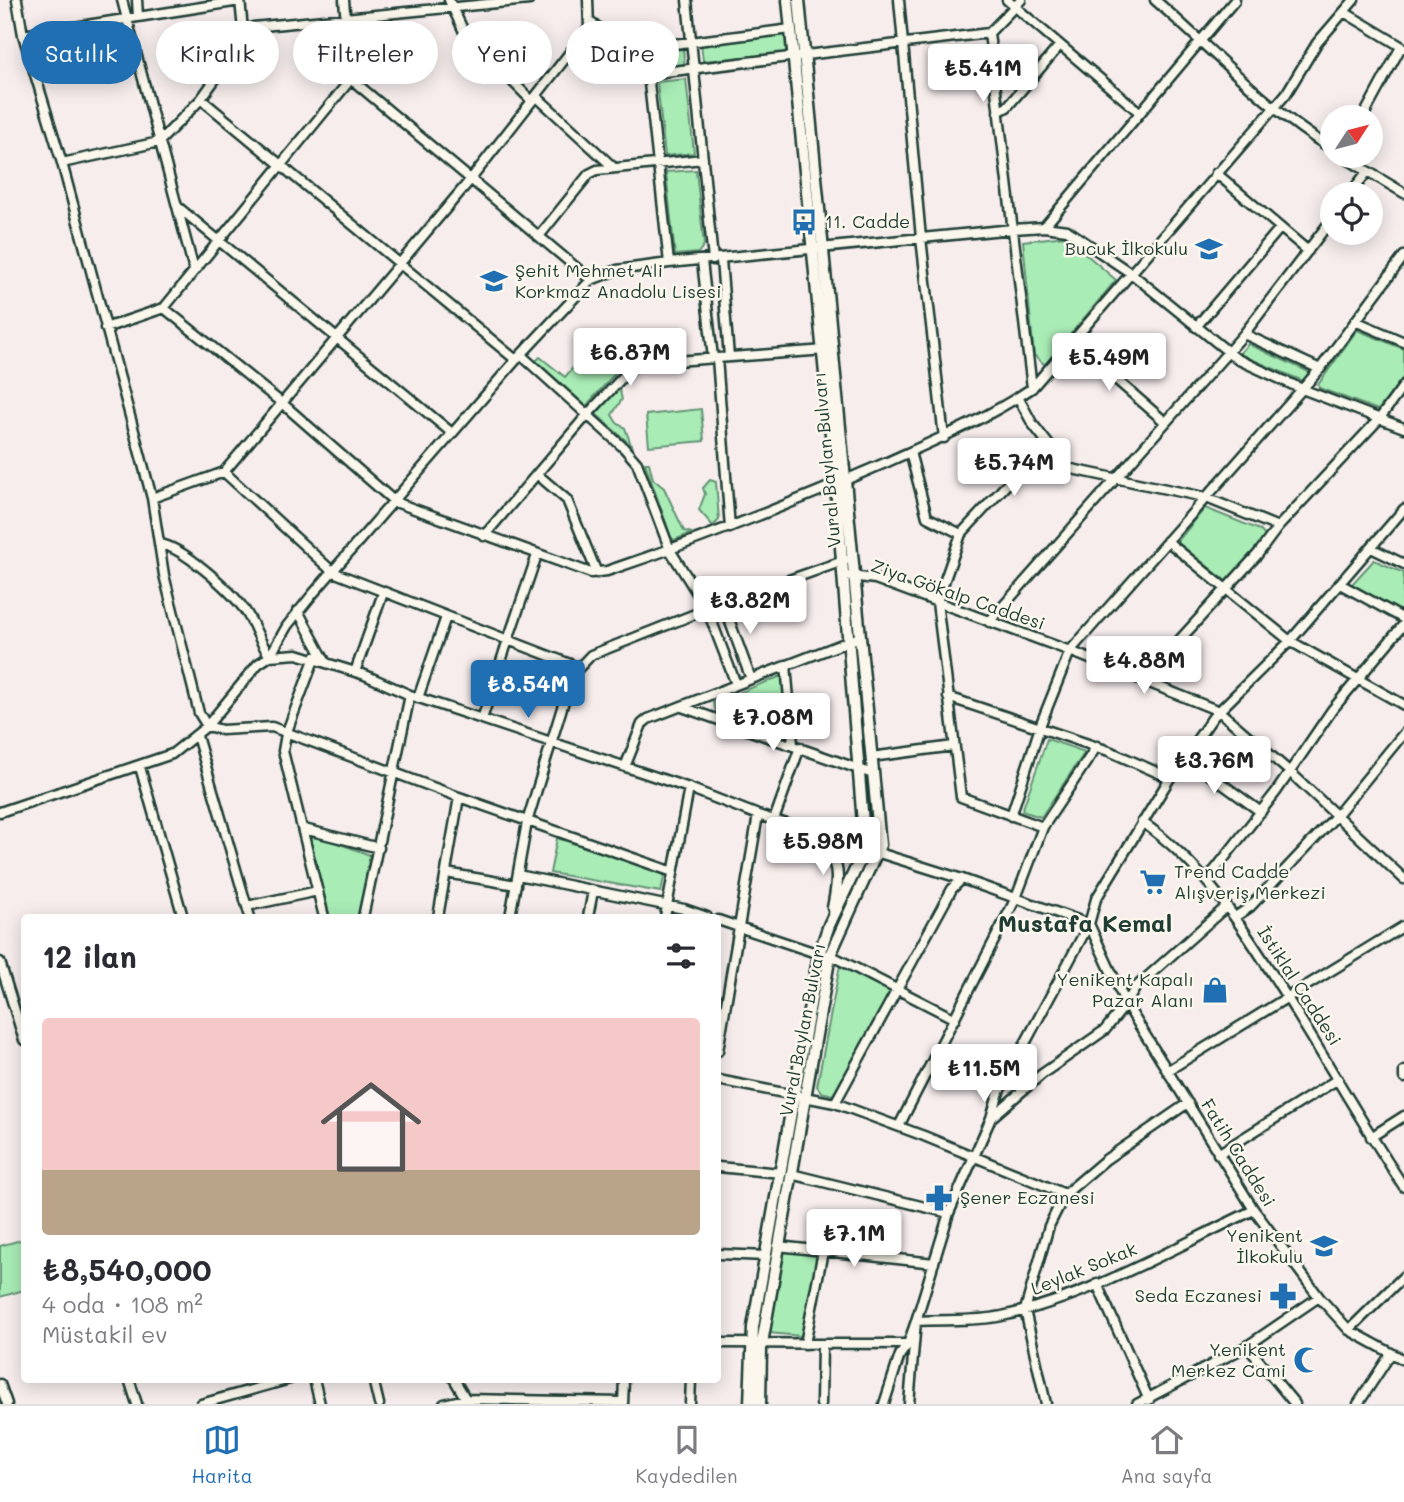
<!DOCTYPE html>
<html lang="tr">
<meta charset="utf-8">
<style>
body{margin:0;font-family:Mali,sans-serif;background:#f2f2f3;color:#2b2b33;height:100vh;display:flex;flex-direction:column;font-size:26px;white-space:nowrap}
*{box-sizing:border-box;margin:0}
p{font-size:23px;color:#7c7c81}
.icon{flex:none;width:38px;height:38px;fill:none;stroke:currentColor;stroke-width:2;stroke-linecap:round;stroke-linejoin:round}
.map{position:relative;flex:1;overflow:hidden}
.panel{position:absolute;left:21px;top:914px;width:700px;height:469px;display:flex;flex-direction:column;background:#fff;border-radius:7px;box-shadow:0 4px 18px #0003}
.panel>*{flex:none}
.banner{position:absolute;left:21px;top:21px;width:700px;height:63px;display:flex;gap:14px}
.needle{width:46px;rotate:54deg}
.tools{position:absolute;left:1320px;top:105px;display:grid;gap:14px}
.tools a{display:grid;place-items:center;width:63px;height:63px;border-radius:50%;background:#fff;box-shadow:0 4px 18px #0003;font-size:35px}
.price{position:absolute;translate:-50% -60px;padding:0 16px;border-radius:7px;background:#fff;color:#222;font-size:23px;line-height:46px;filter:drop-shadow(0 2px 4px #0008)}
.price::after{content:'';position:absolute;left:50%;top:42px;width:21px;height:16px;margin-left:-10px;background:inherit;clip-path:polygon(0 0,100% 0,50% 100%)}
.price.current{background:#1f6fb2;color:#fff}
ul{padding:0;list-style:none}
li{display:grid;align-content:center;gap:14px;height:371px;padding:0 21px}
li+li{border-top:2px solid #e1e1e2}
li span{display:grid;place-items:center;height:217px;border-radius:7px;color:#555}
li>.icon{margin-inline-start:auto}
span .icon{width:126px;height:126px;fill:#fffc;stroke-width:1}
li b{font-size:30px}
h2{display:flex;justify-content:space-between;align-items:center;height:84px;padding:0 21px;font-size:30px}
.tag{padding:0 24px;border-radius:32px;background:#fff;box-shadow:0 4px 18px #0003;font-size:24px;line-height:63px}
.tag.current{background:#1f6fb2;color:#fff}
.tab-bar{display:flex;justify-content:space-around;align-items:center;height:98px;border-top:2px solid #e1e1e2;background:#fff;font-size:19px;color:#7c7c81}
.tab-bar a{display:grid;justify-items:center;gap:4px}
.tab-bar .current{color:#1f6fb2}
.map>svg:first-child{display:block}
.green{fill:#a9ecb6;stroke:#649475;stroke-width:2}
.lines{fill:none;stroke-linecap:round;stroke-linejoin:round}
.minor-casing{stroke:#1f3d34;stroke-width:13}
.major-casing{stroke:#1f3d34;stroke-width:15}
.minor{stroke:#fbf7ec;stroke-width:8}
.major{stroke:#fbf7ec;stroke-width:10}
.labels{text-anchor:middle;stroke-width:5;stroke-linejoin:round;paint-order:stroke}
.poi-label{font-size:18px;fill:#1f3d34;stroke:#fbf7ec;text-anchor:end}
.street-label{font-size:18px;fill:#1f3d34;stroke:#fbf7ec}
.district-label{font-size:24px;font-weight:bold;fill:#1f3d34;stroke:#fbf7ec}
</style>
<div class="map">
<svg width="1404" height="1404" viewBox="0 0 1404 1404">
<rect width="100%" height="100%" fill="#f7eded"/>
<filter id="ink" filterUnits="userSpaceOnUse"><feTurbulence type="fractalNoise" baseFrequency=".0143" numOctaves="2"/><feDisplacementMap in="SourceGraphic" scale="14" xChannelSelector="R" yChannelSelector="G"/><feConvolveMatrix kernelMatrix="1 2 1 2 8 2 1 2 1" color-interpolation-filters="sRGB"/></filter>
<g filter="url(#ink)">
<path class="green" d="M 785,33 L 786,53 L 703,61 L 701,43 Z
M 683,49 L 685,69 L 655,72 L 653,52 Z
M 686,79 L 694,153 L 665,156 L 657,82 Z
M 696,170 L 704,245 L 698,253 L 675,255 L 666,172 Z
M 1065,236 L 1116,280 L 1045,365 L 1034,355 L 1023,241 Z
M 1357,330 L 1404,349 L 1404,376 L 1378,410 L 1319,388 L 1318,385 Z
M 1248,344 L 1309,372 L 1303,381 L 1239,354 Z
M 597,349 L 619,369 L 586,406 L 536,361 L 540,357 L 565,377 L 583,356 L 588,360 Z
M 619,388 L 622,399 L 612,415 L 617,423 L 625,428 L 631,445 L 596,414 Z
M 701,409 L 704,441 L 649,446 L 646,415 Z
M 645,463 L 649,463 L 653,479 L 664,488 L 684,531 L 692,533 L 674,540 L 671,537 Z
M 710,480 L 716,482 L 719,520 L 713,526 L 699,510 L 705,494 L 703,488 Z
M 1205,508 L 1260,530 L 1266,537 L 1226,581 L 1177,542 Z
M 1374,560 L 1404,573 L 1402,612 L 1352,584 Z
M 784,675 L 788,726 L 783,736 L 716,711 L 713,703 Z
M 1047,739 L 1085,752 L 1041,817 L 1022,811 Z
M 316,835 L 370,855 L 359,917 L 330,917 L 310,841 Z
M 557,838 L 665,873 L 661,892 L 550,873 Z
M 840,965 L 892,992 L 833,1095 L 821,1092 L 817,1086 Z
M 24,1239 L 24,1290 L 0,1297 L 0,1246 Z
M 783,1250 L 818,1254 L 819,1257 L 804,1334 L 801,1336 L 769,1333 Z"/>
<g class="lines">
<g class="minor-casing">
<path id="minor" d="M 17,0 L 23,35 L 62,163 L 152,498 L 164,575 L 199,713 L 207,726 L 222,730 L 272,727 L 459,797
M 122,0 L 194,270
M 137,0 L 138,16
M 240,0 L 244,40
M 344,0 L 351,79 L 591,280
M 449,0 L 465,34 L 532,101
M 687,0 L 713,260
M 899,0 L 921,238 L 944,438
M 1007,0 L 1138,111
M 1021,0 L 989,33 L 1032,388
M 1155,0 C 1214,51 1265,108 1332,149
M 1344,12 L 1404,48
M 591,23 L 635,49 L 791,29
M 23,35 L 240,1
M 635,49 L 647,65 L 669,263
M 648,74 L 989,33
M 536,96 L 613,167
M 201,99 L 516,360
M 998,112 L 1007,107 L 1060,45
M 1363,117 L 1401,47
M 1342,156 L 1404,193
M 62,163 L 159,142 L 201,99 L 253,27 L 529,0
M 1216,173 L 1308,251
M 1350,194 L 1367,172
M 178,207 L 452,433
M 1044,227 L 1235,0
M 540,235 L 589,174 L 597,170 L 703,159
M 721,260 L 729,357
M 702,261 L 713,358
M 164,308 L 283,404 L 395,502 L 591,573 L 607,571 C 702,539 794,503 885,463 C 936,440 986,419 1032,388 L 1286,94 L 1317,43 L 1354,0
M 1355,321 L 1404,342
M 1196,327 L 1280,228
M 105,328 L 164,308 L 351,79
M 1244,334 L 1320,369
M 1073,342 L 1164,421
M 521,355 L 624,448 L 637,463 L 670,550 L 707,609 L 736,684
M 717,358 L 730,528
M 1018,397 L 1032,423 L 1067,468 L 1204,497 L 1278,527
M 910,452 L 927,517 L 961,534 L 937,602 L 961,797 L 1043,827
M 224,472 L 333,572 L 508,640 L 537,555
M 538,475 L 567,500 L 597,573
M 152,498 L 224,472 L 471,179 L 589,28 L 588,0
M 961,534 L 1046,442
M 484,536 L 588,414 L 635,364 L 826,350
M 1167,541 L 1290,641 L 1404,705
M 159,544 C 182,546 230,590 244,609 C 255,624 259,642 270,656 L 287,626 L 312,595 L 516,360 L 591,280 L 617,270 L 669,263 L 1013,229 L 1044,227 L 1067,230 L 1132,274 L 1237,359 L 1302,389 L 1404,428
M 1371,548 L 1404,564
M 850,576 L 875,579 L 1070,651 L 1219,711 L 1290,772 L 1404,879
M 1340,584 L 1404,619
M 723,603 L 751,679
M 298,611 L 325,661
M 989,622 L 1244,334 L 1332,219
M 315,657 L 286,734 L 283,751 L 324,917
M 786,665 L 793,744
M 355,672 L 383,593
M 1143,680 L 1258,554 L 1278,527 L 1380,418 L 1404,385
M 948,697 L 1109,751 L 1170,778
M 418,698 L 446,617
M 682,707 L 873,774
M 482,719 L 508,640 L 578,667
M 197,736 L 250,917
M 871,757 L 954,746
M 1185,757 L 1261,812
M 140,767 L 183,917
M 625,767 L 642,724 L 648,719 L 860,637
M 0,812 L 172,754 L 207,726 L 258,664 L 270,656 L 297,654 L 365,675 L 410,695 L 689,788 L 758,815 L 962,879 L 1089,924 L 1126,1004 L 1254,1210 L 1319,1297 L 1349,1330 L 1404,1360
M 1011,816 L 1042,721 L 1070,651 L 1320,369 L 1404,256
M 774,820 L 800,747
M 1142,822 C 1203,864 1243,927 1281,988 C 1323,1054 1361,1122 1404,1187
M 304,829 L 379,848
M 446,873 L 516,885
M 518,875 L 684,909 L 707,917
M 1207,880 L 1276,792 L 1332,710 L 1404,624
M 247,906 L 318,891
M 363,917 L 410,695
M 438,917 L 459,797 L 673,872
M 510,917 L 527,822 L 572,675 L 591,655 L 723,603 L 846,560
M 588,917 L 593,891
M 665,917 L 689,788
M 1235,917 L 1250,907 L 1336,816 L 1404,733
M 718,920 L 819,954
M 830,955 L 955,1019
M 0,962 L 24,1040
M 718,1051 L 758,815
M 1167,1071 L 1404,926
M 1404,1071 L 1404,1078
M 718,1080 L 835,1103 L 924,1136 L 1065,1194
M 835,1103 L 952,889 L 962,879
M 991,1118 L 999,1092 L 1089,924 L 1096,899 L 1170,778 L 1213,717 L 1290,641 L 1404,509
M 899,1126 L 1016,898 L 1043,827 L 1097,746
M 1371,1137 L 1404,1116
M 1218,1154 L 1338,1079
M 718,1167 L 781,1173
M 791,1174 L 949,1213
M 778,1246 L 934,1263
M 718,1254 L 766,1256
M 1097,1284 L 1149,1400
M 1349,1330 L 1404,1276
M 718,1343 L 908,1344
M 805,1344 L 823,1251
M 1247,1346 L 1295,1404
M 129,1379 L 137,1404
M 314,1379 L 320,1404
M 373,1379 L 379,1404
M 454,1379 L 467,1401
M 0,1384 L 7,1404
M 201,1404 L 290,1379
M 444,1404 L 466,1399 L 623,1402
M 623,1404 L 624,1379
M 690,1404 L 691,1379
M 821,1404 L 822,1344
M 884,1404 L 900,1355 L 908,1344 L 916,1321 C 944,1319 975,1322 1002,1316 C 1090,1297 1173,1248 1254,1210
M 909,1404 L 916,1321 L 949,1213 L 991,1118 L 1042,1074 L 1105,1030 L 1126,1004 L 1136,987 L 1227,906
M 1046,1404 L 1025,1310 L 1049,1226 L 1065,1194 L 1105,1160 L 1188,1103
M 1137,1404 L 1247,1346 L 1319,1297
M 1358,1404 L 1390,1355"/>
</g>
<g class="major-casing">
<path id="major" d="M 808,830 C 839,858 841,867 833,908
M 750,1404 L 753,1327 L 819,954 L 829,925 L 865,849 L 836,485 L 788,0
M 760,1404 L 761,1349 L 830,955 L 880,845 L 799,0"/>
</g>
<use href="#minor" class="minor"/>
<use href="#major" class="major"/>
</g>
</g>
<defs>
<g id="bus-bare" transform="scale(2.1)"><path d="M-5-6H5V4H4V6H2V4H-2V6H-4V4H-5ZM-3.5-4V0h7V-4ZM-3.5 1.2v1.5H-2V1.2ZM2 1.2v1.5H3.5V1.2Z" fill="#1f6fb2" stroke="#fbf7ec" stroke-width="2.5" paint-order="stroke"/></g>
<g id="school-bare" transform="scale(2.1)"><path d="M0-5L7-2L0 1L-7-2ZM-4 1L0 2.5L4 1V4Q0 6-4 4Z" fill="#1f6fb2" stroke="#fbf7ec" stroke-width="2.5" paint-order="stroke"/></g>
<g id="supermarket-bare" transform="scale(2.1)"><path d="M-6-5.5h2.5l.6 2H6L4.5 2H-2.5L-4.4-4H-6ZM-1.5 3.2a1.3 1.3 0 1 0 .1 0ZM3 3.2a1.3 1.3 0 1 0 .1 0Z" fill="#1f6fb2" stroke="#fbf7ec" stroke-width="2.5" paint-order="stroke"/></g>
<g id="shop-bare" transform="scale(2.1)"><path d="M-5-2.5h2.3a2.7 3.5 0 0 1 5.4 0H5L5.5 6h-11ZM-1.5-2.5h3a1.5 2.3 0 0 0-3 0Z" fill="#1f6fb2" stroke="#fbf7ec" stroke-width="2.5" paint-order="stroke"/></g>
<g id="pharmacy-bare" transform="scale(2.1)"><path d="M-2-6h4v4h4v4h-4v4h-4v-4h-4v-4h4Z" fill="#1f6fb2" stroke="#fbf7ec" stroke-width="2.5" paint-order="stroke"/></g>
<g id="mosque-bare" transform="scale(2.1)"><path d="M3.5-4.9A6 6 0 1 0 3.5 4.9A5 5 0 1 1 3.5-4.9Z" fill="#1f6fb2" stroke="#fbf7ec" stroke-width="2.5" paint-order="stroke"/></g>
</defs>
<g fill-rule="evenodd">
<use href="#bus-bare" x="804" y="222"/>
<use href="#school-bare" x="1209" y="249"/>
<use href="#school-bare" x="494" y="281"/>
<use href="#supermarket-bare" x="1153" y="882"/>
<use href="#shop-bare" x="1215" y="990"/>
<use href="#pharmacy-bare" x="939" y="1198"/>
<use href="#school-bare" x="1324" y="1246"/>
<use href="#pharmacy-bare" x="1283" y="1296"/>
<use href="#mosque-bare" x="1307" y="1360"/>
</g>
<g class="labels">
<g class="poi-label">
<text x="825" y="228" text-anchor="start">11. Cadde</text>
<text x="1188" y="255">Bucuk İlkokulu</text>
<text x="515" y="277" text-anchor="start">Şehit Mehmet Ali<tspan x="515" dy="21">Korkmaz Anadolu Lisesi</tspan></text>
<text x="1174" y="878" text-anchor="start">Trend Cadde<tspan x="1174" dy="21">Alışveriş Merkezi</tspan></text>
<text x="1194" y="986">Yenikent Kapalı<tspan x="1194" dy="21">Pazar Alanı</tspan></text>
<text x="960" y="1204" text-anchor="start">Şener Eczanesi</text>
<text x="1303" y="1242">Yenikent<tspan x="1303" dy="21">İlkokulu</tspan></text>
<text x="1262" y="1302">Seda Eczanesi</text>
<text x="1286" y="1356">Yenikent<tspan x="1286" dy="21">Merkez Cami</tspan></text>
</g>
<g class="street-label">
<text transform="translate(827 460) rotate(-95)" y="6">Vural Baylan Bulvarı</text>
<text transform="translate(958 595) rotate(19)" y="6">Ziya Gökalp Caddesi</text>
<text transform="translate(1299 986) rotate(57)" y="6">İstiklal Caddesi</text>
<text transform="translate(803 1030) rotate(-79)" y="6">Vural Baylan Bulvarı</text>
<text transform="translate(1238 1153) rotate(58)" y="6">Fatih Caddesi</text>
<text transform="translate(1084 1269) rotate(-22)" y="6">Leylak Sokak</text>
</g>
<g class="district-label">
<text x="1085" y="932">Mustafa Kemal</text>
</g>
</g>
</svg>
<div class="tools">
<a><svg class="needle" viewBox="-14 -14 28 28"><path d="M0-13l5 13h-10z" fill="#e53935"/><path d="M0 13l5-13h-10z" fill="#7c7c81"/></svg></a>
<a><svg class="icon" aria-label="locate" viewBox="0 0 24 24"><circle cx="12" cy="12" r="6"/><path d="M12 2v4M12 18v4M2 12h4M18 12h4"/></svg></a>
</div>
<b class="price" style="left:983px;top:104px">₺5.41M</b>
<b class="price" style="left:630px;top:388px">₺6.87M</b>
<b class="price" style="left:1109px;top:393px">₺5.49M</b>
<b class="price" style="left:1014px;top:498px">₺5.74M</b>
<b class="price" style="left:750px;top:636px">₺3.82M</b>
<b class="price" style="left:1144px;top:696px">₺4.88M</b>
<b class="price current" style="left:528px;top:720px">₺8.54M</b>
<b class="price" style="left:773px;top:753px">₺7.08M</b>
<b class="price" style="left:1214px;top:796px">₺3.76M</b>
<b class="price" style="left:823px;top:877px">₺5.98M</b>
<b class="price" style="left:984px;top:1104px">₺11.5M</b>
<b class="price" style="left:854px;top:1269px">₺7.1M</b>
<div class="banner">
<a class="tag current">Satılık</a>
<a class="tag">Kiralık</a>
<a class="tag">Filtreler</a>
<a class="tag">Yeni</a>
<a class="tag">Daire</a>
</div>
<section class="panel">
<h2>12 ilan<svg class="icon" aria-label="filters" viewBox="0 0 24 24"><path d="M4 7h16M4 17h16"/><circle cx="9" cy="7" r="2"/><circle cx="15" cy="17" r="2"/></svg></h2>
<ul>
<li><span style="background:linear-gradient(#f6c9c9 70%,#b9a48a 0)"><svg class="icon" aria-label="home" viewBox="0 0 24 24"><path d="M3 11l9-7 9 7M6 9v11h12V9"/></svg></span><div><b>₺8,540,000</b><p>4 oda · 108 m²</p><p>Müstakil ev</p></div></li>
</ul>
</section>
</div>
<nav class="tab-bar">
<a class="current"><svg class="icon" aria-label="map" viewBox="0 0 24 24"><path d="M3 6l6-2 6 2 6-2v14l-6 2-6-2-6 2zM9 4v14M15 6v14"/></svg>Harita</a>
<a><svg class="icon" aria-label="saved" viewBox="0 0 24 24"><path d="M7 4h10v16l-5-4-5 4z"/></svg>Kaydedilen</a>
<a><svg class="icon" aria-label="home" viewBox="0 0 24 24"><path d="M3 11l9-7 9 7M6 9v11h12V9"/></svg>Ana sayfa</a>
</nav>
